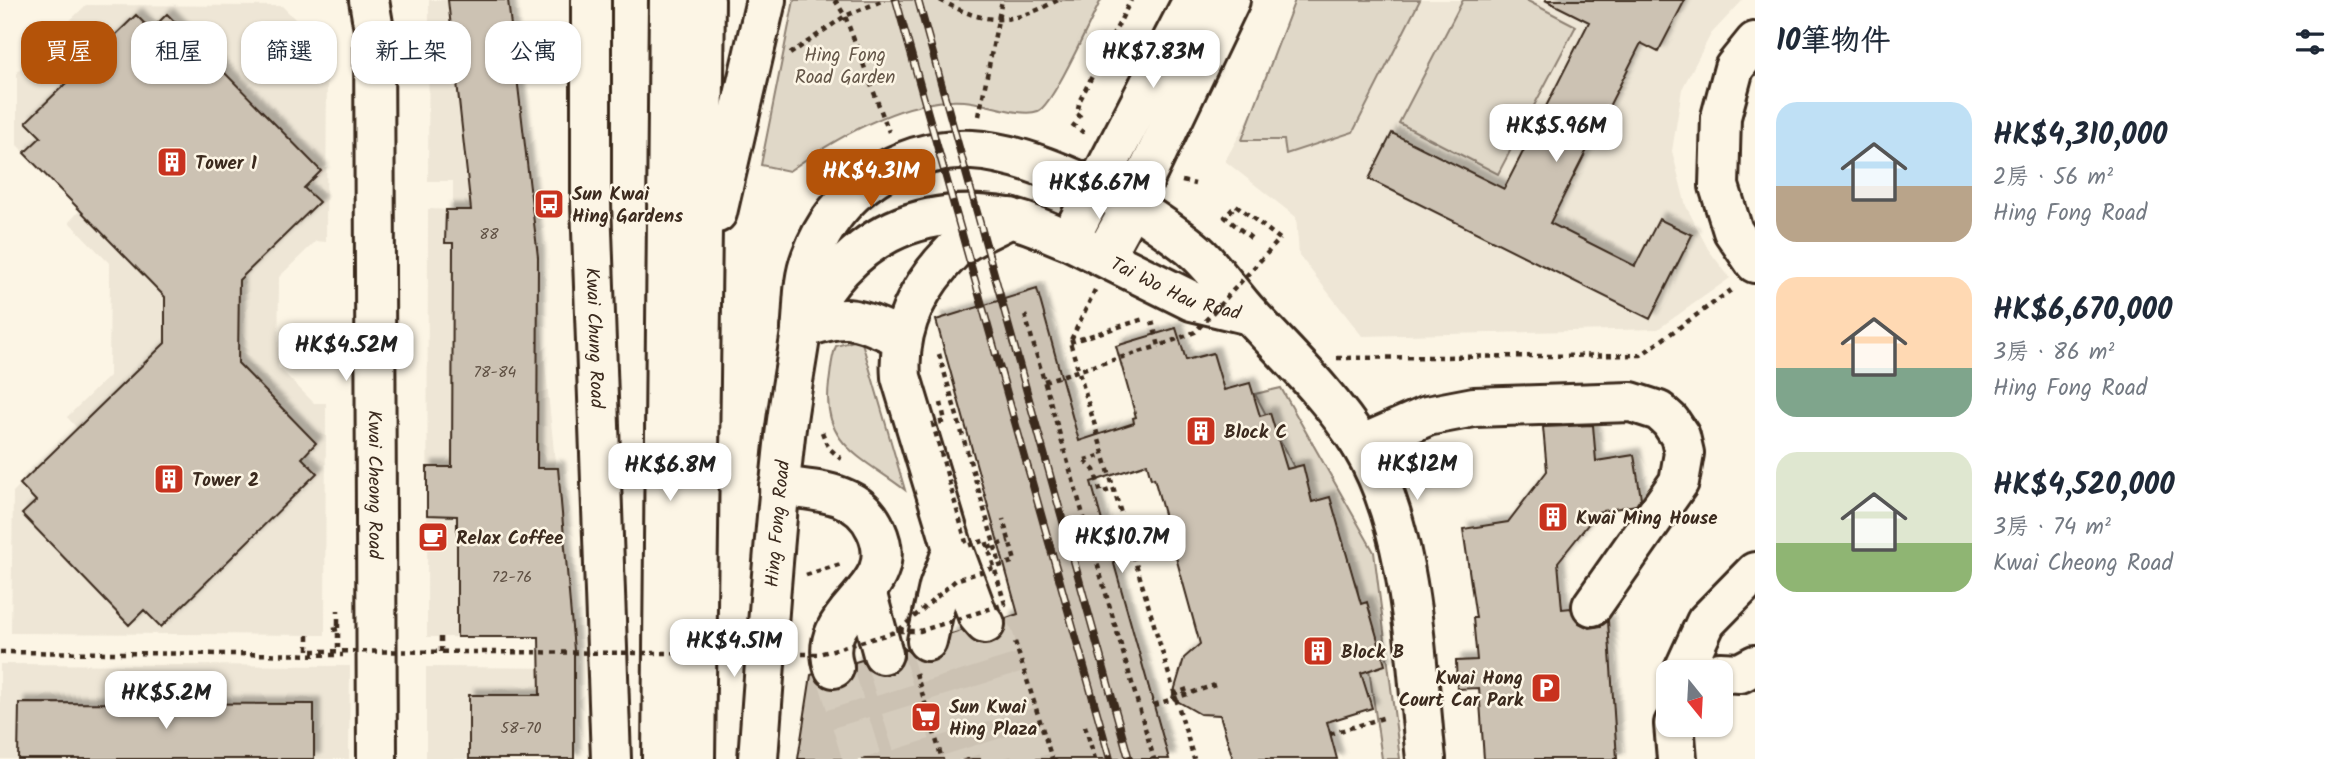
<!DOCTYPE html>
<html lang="zh-TW">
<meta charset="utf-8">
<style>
body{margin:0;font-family:Kalam,"LXGW WenKai TC",sans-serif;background:#f2f2f3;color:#1f2937;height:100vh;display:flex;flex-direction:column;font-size:26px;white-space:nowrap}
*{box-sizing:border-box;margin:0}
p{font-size:23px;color:#747a83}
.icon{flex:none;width:38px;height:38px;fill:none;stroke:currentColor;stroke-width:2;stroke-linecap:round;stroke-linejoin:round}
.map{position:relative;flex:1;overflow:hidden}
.drawer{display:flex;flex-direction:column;background:#fff;width:595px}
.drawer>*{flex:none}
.hud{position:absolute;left:21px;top:21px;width:665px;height:63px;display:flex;gap:14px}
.needle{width:46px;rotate:162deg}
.fabs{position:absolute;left:1656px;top:660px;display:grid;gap:14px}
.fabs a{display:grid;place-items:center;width:77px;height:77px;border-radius:14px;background:#fff;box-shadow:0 2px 5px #0004;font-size:35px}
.price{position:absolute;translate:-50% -60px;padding:0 16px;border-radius:14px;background:#fff;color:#222;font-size:23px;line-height:46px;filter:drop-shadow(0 2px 4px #0008)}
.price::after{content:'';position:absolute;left:50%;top:42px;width:21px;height:16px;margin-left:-10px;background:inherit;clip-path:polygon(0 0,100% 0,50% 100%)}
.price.on{background:#b45309;color:#fff}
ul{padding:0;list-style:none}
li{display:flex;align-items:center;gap:21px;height:175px;padding:0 21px}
li span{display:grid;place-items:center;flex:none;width:196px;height:140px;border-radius:21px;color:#555}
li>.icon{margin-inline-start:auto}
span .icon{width:84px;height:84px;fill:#fffc;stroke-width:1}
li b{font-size:30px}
h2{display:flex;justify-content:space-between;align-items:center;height:84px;padding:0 21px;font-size:30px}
.chip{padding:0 24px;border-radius:21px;background:#fff;box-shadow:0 2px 5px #0004;font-size:24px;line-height:63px}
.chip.on{background:#b45309;color:#fff}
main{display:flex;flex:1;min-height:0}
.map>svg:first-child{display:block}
.built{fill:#eee6d6}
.green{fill:#e0d8c8;stroke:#8e8173;stroke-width:2}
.building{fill:#ccc2b3;stroke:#3b2a1e;stroke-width:2;filter:url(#shadow)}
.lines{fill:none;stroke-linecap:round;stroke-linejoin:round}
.minor-tunnel{stroke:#d5ccbd;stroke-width:38;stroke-dasharray:38 19;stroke-linecap:butt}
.minor-casing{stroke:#3b2a1e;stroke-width:44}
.major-casing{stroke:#3b2a1e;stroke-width:44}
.path{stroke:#3b2a1e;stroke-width:4.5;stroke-dasharray:5 5;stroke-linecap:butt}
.minor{stroke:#fcf5e5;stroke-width:38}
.major{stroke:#fcf5e5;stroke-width:38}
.rail-casing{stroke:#3b2a1e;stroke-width:8}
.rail{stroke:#fcf5e5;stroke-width:5;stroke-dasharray:16;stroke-linecap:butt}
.path-bridge{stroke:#3b2a1e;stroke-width:4.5;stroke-dasharray:5 5;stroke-linecap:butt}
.labels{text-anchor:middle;stroke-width:5;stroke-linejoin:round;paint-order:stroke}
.number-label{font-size:16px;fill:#5f5043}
.park-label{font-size:19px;fill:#645648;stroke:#fcf5e5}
.poi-label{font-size:19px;font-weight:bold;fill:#3b2a1e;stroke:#fcf5e5;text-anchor:start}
.street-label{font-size:19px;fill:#3b2a1e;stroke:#fcf5e5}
</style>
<main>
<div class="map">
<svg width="1755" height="759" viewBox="0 0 1755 759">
<defs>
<filter id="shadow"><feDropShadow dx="6" dy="-6" stdDeviation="2" flood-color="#0004"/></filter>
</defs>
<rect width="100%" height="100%" fill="#fcf5e5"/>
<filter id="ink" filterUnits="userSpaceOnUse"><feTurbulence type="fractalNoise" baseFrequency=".0143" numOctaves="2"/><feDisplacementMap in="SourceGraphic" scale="14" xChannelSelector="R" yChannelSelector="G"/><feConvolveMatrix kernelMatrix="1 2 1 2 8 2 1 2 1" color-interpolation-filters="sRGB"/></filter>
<g filter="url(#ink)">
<path class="built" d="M 429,0 L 508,0 L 573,638 L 427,637 L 428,209 L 453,210 L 453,181 L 428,181 Z
M 1314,0 L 1743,0 L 1711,34 L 1682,89 L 1672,151 L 1686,206 L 1708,249 L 1730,278 L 1658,329 L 1362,336 L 1299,255 L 1296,217 L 1225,161 Z
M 86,5 L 282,6 L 327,51 L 326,242 L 316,241 L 279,277 L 278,367 L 314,403 L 326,403 L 325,635 L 11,633 L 13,492 L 77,428 L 67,417 L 109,376 L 110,264 L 69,222 L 80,210 L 17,145 L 17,72 Z
M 0,664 L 350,666 L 349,759 L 0,759 Z
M 426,667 L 574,668 L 574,759 L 426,759 Z"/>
<path class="green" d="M 794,0 L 1101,0 C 1091,19 1053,105 1038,111 C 1021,118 984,102 964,101 C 905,97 836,138 789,171 L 761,165 Z
M 1295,0 L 1420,0 L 1353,132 L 1286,154 L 1284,140 L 1242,140 Z
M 1463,0 L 1526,0 L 1576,26 L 1498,174 L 1399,123 Z
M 861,339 L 905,490 C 862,457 821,445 829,383 C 831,371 831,358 836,346 Z
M 1281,388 L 1374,552 L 1400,759 L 1382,759 L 1357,586 L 1255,394 Z"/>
<path class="building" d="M 448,0 L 508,0 L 538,257 L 537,468 L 558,468 L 574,650 L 574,759 L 469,759 L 469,695 L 540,695 L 539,637 L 457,637 L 457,516 L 427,515 L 427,467 L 452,467 L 453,243 L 445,243 L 446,210 L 471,210 Z
M 1545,0 L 1685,0 L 1658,52 L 1641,43 L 1550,223 L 1635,266 L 1659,219 L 1692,235 L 1650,319 L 1369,179 L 1392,133 L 1504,189 L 1589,22 Z
M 167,14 L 321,171 L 304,188 L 319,202 L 239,280 L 238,363 L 316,443 L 302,458 L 317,473 L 161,627 L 144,610 L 129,625 L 22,514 L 36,501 L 20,484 L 165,343 L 165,297 L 24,153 L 41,137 L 26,122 L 136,15 L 151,30 Z
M 1037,289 L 1079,441 L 1134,423 L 1133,418 L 1136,417 L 1116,346 L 1176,328 L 1186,360 L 1213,353 L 1224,390 L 1250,383 L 1260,416 L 1270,413 L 1287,469 L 1303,465 L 1312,502 L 1330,497 L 1361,604 L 1367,602 L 1385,665 L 1361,673 L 1372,708 L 1327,722 L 1337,759 L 1233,759 L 1220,715 L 1200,714 L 1172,698 L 1184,658 L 1200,644 L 1154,478 L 1151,479 L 1147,464 L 1091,482 L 1169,759 L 798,759 L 811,675 L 814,674 L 825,688 L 838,690 L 848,685 L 854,676 L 855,662 L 862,660 L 867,669 L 877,675 L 889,675 L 898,670 L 904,660 L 904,648 L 922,662 L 933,662 L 944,655 L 951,634 L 962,631 L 977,644 L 990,645 L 999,641 L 1005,632 L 1006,618 L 1018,614 L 936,320 Z
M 1593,425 L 1596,461 L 1634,455 L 1641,498 L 1636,505 L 1598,512 L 1558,562 L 1562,609 L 1571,608 L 1579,623 L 1589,628 L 1601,626 L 1608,621 L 1617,759 L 1484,759 L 1479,688 L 1457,689 L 1456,661 L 1477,660 L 1473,618 L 1476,618 L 1463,529 L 1508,522 L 1547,471 L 1543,427 Z
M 19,703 L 314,704 L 314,759 L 18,759 Z"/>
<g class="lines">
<path class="minor-tunnel" d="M 985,624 L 995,639 L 1032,759
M 961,631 L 1001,759
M 927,641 L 964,759
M 883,654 L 916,759
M 834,668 L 862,759"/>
<g class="minor-casing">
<g id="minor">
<path id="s1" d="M 369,0 L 374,30 L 377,759"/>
<path d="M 1755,42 L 1734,68 L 1721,117 L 1719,186 L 1733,231 L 1755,263"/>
<path d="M 805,321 C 849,239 915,203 1008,218 C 1028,221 1049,233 1069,240"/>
<path d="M 801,329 C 849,312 855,318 901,337"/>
<path d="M 1361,445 L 1427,416 L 1474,407 L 1631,402 L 1659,411 L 1670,421 L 1680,436 L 1684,453 L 1679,482 L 1592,606"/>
<path d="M 779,486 C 817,491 859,491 876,530 C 905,593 814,608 834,668"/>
<path d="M 866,591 L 883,654"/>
<path d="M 985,624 L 978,616 L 953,549 L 901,377 C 897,328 919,285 953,251 C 967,237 993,228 1010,218"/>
<path d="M 927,641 L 939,587 L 953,549"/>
<path d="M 1683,672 L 1706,622 L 1755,572"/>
<path d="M 1720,672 L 1740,673 L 1755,665"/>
<path d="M 1674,724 L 1677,759"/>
<path id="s2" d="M 758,759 C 766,651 773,543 785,436 C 789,401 796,366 801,331 C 804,306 802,282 811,258 C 835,191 901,147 972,150 C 1022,152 1086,184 1132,205 L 1104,256"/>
</g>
</g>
<g class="major-casing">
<g id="major">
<path id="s3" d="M 591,0 L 591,203 L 611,759"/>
<path id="s4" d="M 1193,0 L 1069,240 L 1192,301 L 1250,315"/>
<path d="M 1230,0 L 1132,205 C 1153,221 1177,235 1196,252 C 1217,271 1232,296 1251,316 C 1289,357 1331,397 1361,445 C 1414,532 1415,660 1426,759"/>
<path d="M 717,213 L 766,0"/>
<path d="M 662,759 L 669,0"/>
<path d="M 695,759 L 705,0"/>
</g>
</g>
<path class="path" d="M 835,0 L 845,16 L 889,132
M 940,0 C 987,26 1011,25 1058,0
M 790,54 L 845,16 L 884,0
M 979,116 L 1002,0
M 1081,117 L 1077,114 L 1080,100 L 1131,0
M 1072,124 L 1084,133
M 1182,181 L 1195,184
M 1251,238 L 1225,217 L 1236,205 L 1280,239
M 1095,290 L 1070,342 L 1194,759
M 1070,342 L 1144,319
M 939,354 L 999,561
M 1337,358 L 1641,355 L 1734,288
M 822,432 L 828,447 L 841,459
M 1085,460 L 1103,455
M 1085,461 L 1094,470 L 1101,493 L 1113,489
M 806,575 L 841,564
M 338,623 L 338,610
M 333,630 L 338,629
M 441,637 L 441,652
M 1015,642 L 1052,759
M 0,652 L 343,655
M 916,673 L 942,759
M 1173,694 L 1188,689
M 1085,726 L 1095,759
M 1330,734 L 1386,717"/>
<use href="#minor" class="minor"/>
<use href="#major" class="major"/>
<g class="rail-casing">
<path id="rail" d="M 896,0 L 1110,759
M 918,0 L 1129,759"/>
</g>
<use href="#rail" class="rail"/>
<path class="path-bridge" d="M 1025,315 L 1154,759
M 1152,321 L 1159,346 L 1195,332 L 1280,239
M 1044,381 L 1159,346
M 988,548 L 1009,541
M 338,623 L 338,651
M 899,630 L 956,580 L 1015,561 L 1003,519
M 308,635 L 308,651 L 819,654 L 899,631 L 920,631 L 1005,604 L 986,540 L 967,546 L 933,424 L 945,421 L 941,403
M 1154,705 L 1215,685"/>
</g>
</g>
<defs>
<g id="building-square" transform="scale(1.575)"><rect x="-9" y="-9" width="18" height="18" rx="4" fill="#c8321e" stroke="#fcf5e5"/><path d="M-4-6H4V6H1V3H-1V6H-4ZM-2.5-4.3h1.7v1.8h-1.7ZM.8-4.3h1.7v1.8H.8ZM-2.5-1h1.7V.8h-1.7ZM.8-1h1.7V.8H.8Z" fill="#fff"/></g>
<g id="bus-square" transform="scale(1.575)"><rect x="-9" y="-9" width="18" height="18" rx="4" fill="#c8321e" stroke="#fcf5e5"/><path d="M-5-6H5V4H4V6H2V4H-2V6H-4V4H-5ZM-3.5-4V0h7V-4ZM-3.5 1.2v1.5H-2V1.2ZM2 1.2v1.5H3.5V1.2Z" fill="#fff"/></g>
<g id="cafe-square" transform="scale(1.575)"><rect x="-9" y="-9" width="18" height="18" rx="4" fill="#c8321e" stroke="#fcf5e5"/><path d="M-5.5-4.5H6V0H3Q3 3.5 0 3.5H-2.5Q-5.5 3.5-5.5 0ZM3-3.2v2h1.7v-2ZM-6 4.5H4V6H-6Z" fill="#fff"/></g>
<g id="parking-square" transform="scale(1.575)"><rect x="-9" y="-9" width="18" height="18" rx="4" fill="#c8321e" stroke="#fcf5e5"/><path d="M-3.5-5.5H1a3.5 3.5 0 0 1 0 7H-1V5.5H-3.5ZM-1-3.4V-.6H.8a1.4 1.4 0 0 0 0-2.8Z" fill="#fff"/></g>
<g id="supermarket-square" transform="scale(1.575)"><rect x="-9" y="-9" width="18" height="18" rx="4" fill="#c8321e" stroke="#fcf5e5"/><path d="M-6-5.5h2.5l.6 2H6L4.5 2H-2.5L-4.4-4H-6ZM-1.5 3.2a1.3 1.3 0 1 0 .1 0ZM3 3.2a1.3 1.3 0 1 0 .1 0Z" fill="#fff"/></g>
</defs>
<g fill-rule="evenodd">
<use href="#building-square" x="172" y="162"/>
<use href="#bus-square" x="549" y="204"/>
<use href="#building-square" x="1201" y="431"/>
<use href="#building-square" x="169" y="479"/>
<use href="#building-square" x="1553" y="517"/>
<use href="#cafe-square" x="433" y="537"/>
<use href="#building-square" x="1318" y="651"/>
<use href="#parking-square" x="1546" y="688"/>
<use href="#supermarket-square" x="926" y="717"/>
</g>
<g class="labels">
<g class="number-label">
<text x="489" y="239">88</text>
<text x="495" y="377">78-84</text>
<text x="512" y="582">72-76</text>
<text x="521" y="733">58-70</text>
</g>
<g class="park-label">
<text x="845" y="61">Hing Fong<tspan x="845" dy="22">Road Garden</tspan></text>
</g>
<g class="poi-label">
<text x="195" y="169">Tower 1</text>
<text x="572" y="200">Sun Kwai<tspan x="572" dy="22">Hing Gardens</tspan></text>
<text x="1224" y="438">Block C</text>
<text x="192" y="486">Tower 2</text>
<text x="1576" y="524">Kwai Ming House</text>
<text x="456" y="544">Relax Coffee</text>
<text x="1341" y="658">Block B</text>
<text x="1523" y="684" text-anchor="end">Kwai Hong<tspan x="1523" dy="22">Court Car Park</tspan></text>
<text x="949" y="713">Sun Kwai<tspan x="949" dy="22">Hing Plaza</tspan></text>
</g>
<g class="street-label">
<text dy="7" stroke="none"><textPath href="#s4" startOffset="388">Tai Wo Hau Road</textPath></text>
<text dy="7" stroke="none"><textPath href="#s3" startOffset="338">Kwai Chung Road</textPath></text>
<text dy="7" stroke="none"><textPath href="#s1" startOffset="485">Kwai Cheong Road</textPath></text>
<text dy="7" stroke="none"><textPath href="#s2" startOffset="236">Hing Fong Road</textPath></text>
</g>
</g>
</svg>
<div class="fabs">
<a><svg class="needle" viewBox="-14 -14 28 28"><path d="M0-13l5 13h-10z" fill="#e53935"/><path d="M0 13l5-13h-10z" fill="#747a83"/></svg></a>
</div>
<b class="price" style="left:1153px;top:90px">HK$7.83M</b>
<b class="price" style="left:1556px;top:164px">HK$5.96M</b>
<b class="price on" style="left:871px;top:209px">HK$4.31M</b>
<b class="price" style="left:1099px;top:221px">HK$6.67M</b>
<b class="price" style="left:346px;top:383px">HK$4.52M</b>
<b class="price" style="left:1417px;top:502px">HK$12M</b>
<b class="price" style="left:670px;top:503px">HK$6.8M</b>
<b class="price" style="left:1122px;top:575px">HK$10.7M</b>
<b class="price" style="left:734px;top:679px">HK$4.51M</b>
<b class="price" style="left:166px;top:731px">HK$5.2M</b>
<div class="hud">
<a class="chip on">買屋</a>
<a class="chip">租屋</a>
<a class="chip">篩選</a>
<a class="chip">新上架</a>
<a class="chip">公寓</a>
</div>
</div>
<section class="drawer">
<h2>10筆物件<svg class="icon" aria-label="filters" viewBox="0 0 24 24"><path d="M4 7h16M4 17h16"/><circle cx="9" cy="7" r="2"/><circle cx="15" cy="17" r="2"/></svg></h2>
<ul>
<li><span style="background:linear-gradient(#bfe0f5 60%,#b9a48a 0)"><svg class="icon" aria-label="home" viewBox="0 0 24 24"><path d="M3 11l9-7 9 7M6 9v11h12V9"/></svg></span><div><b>HK$4,310,000</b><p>2房 · 56 m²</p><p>Hing Fong Road</p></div></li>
<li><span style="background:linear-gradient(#ffd9b3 65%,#7fa58c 0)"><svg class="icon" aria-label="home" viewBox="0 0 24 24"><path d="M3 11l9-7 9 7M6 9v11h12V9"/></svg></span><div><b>HK$6,670,000</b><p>3房 · 86 m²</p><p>Hing Fong Road</p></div></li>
<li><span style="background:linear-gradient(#dfe7d0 65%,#8fb573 0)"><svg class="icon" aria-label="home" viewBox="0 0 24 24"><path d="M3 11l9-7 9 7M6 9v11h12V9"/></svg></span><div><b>HK$4,520,000</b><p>3房 · 74 m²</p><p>Kwai Cheong Road</p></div></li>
</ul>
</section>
</main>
